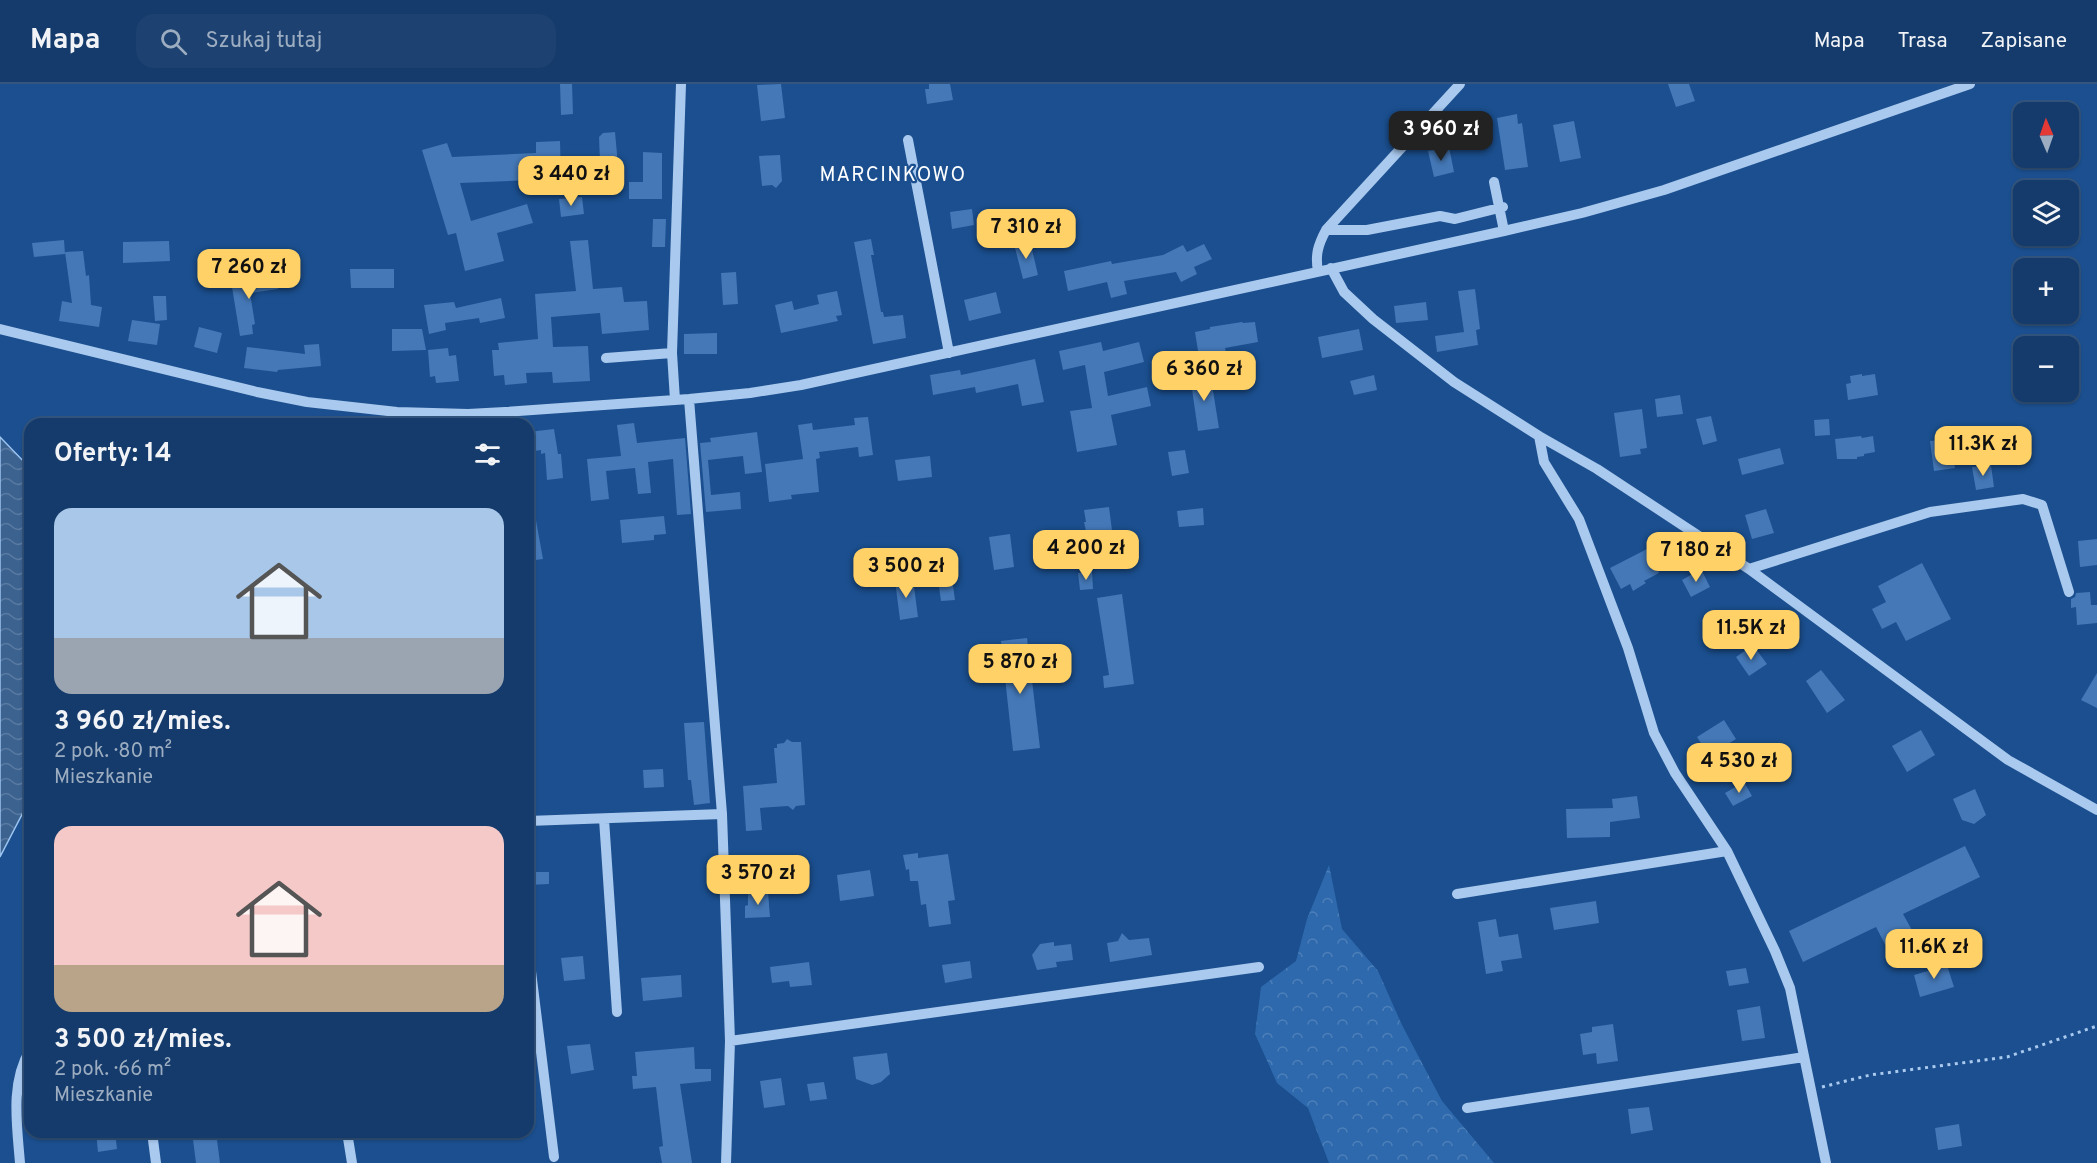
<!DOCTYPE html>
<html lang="pl">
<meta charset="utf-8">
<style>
body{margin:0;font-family:Overpass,sans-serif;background:#1d4271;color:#f1f3f6;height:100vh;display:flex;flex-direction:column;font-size:22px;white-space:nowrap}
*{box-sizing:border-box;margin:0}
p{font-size:20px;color:#9dadc1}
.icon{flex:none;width:33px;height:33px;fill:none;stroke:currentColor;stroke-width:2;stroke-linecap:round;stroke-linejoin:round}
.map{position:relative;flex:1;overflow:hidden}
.side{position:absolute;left:24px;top:334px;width:510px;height:720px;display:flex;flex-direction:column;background:#143b6b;border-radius:18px;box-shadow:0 2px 4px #0004,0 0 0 2px #33557e}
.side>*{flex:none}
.needle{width:39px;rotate:358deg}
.controls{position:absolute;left:2013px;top:18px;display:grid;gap:12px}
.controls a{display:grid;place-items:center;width:66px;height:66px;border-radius:12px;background:#143b6b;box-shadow:0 2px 4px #0004,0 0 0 2px #33557e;font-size:30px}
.price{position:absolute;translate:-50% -51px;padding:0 14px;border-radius:12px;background:#ffd166;color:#111;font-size:20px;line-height:39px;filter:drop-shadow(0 2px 3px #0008)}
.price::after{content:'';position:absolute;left:50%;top:36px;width:18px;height:14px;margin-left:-9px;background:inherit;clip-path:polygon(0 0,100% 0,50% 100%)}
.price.on{background:#222;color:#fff}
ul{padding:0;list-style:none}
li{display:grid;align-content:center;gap:12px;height:318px;padding:0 30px}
li span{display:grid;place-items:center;height:186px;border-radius:18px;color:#555}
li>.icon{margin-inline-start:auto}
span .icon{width:108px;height:108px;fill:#fffc;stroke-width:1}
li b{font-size:26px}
h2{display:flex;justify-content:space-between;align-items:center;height:72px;padding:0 30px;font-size:26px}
header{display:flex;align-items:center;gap:36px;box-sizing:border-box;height:84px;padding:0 30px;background:#143b6b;border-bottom:2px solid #33557e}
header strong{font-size:28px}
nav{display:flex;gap:33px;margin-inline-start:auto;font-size:21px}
.search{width:420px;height:54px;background:#1d4271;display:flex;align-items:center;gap:15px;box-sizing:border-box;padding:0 21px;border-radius:18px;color:#9dadc1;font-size:22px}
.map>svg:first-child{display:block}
.forest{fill:url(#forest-crowns)}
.water{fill:url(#water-waves);stroke:#9cc4f0;stroke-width:1.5}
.building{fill:#4478b7}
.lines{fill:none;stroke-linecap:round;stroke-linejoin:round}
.path{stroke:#a9c9ee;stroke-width:3;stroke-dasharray:3 4.5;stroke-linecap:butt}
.minor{stroke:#a9c9ee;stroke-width:10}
.labels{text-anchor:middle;stroke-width:4.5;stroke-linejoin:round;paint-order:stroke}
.quarter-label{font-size:20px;letter-spacing:1.5px;fill:#fff;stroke:#1b4f8f}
</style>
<header>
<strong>Mapa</strong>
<div class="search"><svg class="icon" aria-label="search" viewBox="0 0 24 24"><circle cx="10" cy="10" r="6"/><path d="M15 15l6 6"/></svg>Szukaj tutaj</div>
<nav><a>Mapa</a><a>Trasa</a><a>Zapisane</a></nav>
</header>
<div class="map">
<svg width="2097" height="1079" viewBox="0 0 2097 1079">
<defs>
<pattern id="forest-crowns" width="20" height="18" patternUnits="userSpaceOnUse" patternTransform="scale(1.5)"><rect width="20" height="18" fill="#2e69ad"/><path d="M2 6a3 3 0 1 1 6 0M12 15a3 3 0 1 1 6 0" fill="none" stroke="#4d80b9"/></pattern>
<pattern id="water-waves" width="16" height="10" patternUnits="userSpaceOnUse" patternTransform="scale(1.5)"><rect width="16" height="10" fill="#3c6290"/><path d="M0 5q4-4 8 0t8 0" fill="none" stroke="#597aa1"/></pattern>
</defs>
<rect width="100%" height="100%" fill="#1b4f8f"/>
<path class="forest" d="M 1329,781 L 1342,845 L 1378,887 L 1402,941 L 1442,1017 L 1494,1079 L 1329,1079 L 1308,1024 L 1277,999 L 1255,950 L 1261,903 L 1296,877 L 1307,835 Z"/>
<path class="water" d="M 0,353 L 30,384 L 30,715 L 0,773 Z"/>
<path class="building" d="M 560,0 L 572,0 L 573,30 L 561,31 Z
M 781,0 L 785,34 L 761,37 L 757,1 Z
M 929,0 L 950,0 L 953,16 L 927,20 L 925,5 L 929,5 Z
M 1668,0 L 1689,0 L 1695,17 L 1676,23 Z
M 1517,30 L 1518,40 L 1522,39 L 1528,83 L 1505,86 L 1497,34 Z
M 1574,37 L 1581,74 L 1560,78 L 1553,41 Z
M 615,48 L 619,92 L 592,93 L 590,78 L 600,78 L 599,53 L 603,49 Z
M 560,57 L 561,95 L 460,99 L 471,137 L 527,120 L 533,139 L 497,149 L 504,177 L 465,187 L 456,149 L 448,151 L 422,66 L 447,59 L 452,73 L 536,69 L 536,58 Z
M 1449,63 L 1454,88 L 1434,93 L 1428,67 Z
M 643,68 L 662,69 L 662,115 L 629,115 L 629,98 L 643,98 Z
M 780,71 L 782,97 L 776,104 L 772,101 L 762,102 L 759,72 Z
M 582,113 L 584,130 L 561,133 L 559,115 Z
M 972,125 L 974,141 L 952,145 L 950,128 Z
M 653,135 L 666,135 L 665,163 L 652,163 Z
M 1055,135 L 1058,152 L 1034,156 L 1030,140 Z
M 871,155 L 874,171 L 871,171 L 881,228 L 883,228 L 884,233 L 903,231 L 906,254 L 873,260 L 854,158 Z
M 64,156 L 65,170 L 34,173 L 32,159 Z
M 588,156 L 593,205 L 622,203 L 624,218 L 647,217 L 649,246 L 602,250 L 600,229 L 551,233 L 553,263 L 588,262 L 590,297 L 553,299 L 552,288 L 526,289 L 527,299 L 505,301 L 504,291 L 494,292 L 492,266 L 499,266 L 498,259 L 538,255 L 535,210 L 576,207 L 570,157 Z
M 169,157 L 170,177 L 123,179 L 123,158 Z
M 1030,157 L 1038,191 L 1023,195 L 1014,160 Z
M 1204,160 L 1212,175 L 1194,183 L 1197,190 L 1181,198 L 1176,188 L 1124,197 L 1127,210 L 1111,214 L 1107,198 L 1068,207 L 1064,187 L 1111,177 L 1112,180 L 1163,171 L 1183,161 L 1187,168 Z
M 83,167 L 86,192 L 89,191 L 91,221 L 102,223 L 99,243 L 59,237 L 62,217 L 72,219 L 65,168 Z
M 350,185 L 394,185 L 394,204 L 351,204 Z
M 736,188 L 738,220 L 723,221 L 721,189 Z
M 276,191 L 278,205 L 250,209 L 255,240 L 252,241 L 253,250 L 240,252 L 231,197 Z
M 1475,205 L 1480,245 L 1476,246 L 1478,261 L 1437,268 L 1435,252 L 1464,248 L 1458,207 Z
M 837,207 L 842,231 L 836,232 L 838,237 L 781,249 L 775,221 L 792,217 L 794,226 L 819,220 L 817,211 Z
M 996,208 L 1001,229 L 969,237 L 964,216 Z
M 153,212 L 166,212 L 167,236 L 155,237 Z
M 501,214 L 505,234 L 480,239 L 479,234 L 445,239 L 446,246 L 429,250 L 424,221 L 454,218 L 456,224 Z
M 1426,218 L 1428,236 L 1396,239 L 1394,222 Z
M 132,236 L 160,240 L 157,261 L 128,257 Z
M 1242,238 L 1243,239 L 1255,238 L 1258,258 L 1225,264 L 1226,269 L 1199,273 L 1195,248 L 1210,245 L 1210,243 Z
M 199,243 L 222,249 L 217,269 L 194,263 Z
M 392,245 L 422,245 L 426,266 L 392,267 Z
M 1359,245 L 1363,266 L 1322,274 L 1318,253 Z
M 717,249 L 717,270 L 684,270 L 684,250 Z
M 1101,258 L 1103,267 L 1139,258 L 1144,278 L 1104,288 L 1108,312 L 1147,303 L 1151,322 L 1111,331 L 1117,361 L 1077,368 L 1070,327 L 1092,324 L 1085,281 L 1063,286 L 1059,267 Z
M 319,260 L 321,282 L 278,286 L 277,288 L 244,284 L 247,263 L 305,270 L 304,261 Z
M 448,264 L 449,272 L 456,271 L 459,297 L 436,299 L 435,292 L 430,293 L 428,266 Z
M 1035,275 L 1044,318 L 1022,322 L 1018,300 L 976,309 L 975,303 L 933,311 L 930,291 L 960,286 L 961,291 Z
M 1210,288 L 1219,344 L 1198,347 L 1190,291 Z
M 1862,290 L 1862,292 L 1875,290 L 1878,311 L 1848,316 L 1846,300 L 1851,299 L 1850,292 Z
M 1374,291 L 1377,306 L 1354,311 L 1350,297 Z
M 1680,311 L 1683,330 L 1657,333 L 1655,315 Z
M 1642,325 L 1647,364 L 1640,365 L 1641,370 L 1620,373 L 1614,329 Z
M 1711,332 L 1717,357 L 1703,361 L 1696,335 Z
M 868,333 L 873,371 L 859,373 L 858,363 L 819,368 L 820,374 L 816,375 L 819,408 L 791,411 L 792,415 L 769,418 L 765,380 L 803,375 L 798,341 L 812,339 L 813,346 L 855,341 L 854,334 Z
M 1829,335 L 1830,351 L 1815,352 L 1814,336 Z
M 634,339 L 637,359 L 685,354 L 691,430 L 677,431 L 673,375 L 648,378 L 651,409 L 638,410 L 635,384 L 606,387 L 609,415 L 591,417 L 587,375 L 621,372 L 617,341 Z
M 554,345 L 558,370 L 561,370 L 563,394 L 547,396 L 545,369 L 541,370 L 541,366 L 528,368 L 528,348 Z
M 757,348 L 762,388 L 745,390 L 743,372 L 708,376 L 711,411 L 740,408 L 741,425 L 706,428 L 700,359 L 711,358 L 710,354 Z
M 1861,352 L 1862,354 L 1873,352 L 1875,368 L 1864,370 L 1864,372 L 1857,373 L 1857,375 L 1837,375 L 1835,355 Z
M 1951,355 L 1955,384 L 1934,387 L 1930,357 Z
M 1780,364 L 1784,380 L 1742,391 L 1738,375 Z
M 1185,366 L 1189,389 L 1172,392 L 1168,368 Z
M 930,372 L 932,393 L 898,397 L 895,376 Z
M 1991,381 L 1994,403 L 1976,406 L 1972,383 Z
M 1109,423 L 1114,462 L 1090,465 L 1084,438 L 1086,438 L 1084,426 Z
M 1203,424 L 1204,441 L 1179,443 L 1177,427 Z
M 1766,425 L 1774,449 L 1752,455 L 1745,431 Z
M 528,431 L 535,431 L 543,475 L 528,477 Z
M 664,432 L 666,450 L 654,451 L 654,456 L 622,459 L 620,436 Z
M 1010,450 L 1014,483 L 994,486 L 989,453 Z
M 2097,455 L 2097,481 L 2080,483 L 2078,457 Z
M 948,465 L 955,516 L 941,517 L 934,467 Z
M 1647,465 L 1659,489 L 1644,497 L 1646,499 L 1633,507 L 1630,500 L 1621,505 L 1610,484 Z
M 1922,479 L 1951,535 L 1906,557 L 1896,538 L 1882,545 L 1872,525 L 1886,518 L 1878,502 Z
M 1701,485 L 1710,503 L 1691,513 L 1682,496 Z
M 1092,487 L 1093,505 L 1080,506 L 1078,489 Z
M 913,495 L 918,533 L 900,536 L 895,496 Z
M 2090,508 L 2091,521 L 2097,521 L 2097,539 L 2077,541 L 2076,523 L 2071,524 L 2071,515 L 2075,513 L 2076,509 Z
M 1122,510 L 1134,600 L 1104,604 L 1103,592 L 1109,591 L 1097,514 Z
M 1027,554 L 1040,664 L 1013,667 L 1001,557 Z
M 1753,561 L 1767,580 L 1749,592 L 1736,573 Z
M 1821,586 L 1845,616 L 1827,629 L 1806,597 Z
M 2097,589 L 2097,624 L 2081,616 Z
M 1724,636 L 1736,655 L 1709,672 L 1697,653 Z
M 704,638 L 710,719 L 694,721 L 691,696 L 688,696 L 684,639 Z
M 1921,646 L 1935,671 L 1907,688 L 1892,662 Z
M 787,655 L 792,658 L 801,658 L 805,721 L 796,722 L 793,726 L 788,722 L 760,724 L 762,746 L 746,747 L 743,702 L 777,699 L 774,664 L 777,664 L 777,660 L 784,659 Z
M 663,685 L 664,703 L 644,704 L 643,686 Z
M 1744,698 L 1752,712 L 1733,722 L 1725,709 Z
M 1975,705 L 1986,731 L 1974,740 L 1962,736 L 1953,715 Z
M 1637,712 L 1640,734 L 1610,738 L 1610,753 L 1567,754 L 1566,725 L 1613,724 L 1612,715 Z
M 1965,762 L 1980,793 L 1903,830 L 1918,857 L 1890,870 L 1876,843 L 1803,878 L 1789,847 Z
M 918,769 L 918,774 L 948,770 L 955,816 L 948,817 L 951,840 L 929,843 L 926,820 L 921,821 L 918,797 L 910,797 L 909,785 L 906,786 L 903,771 Z
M 870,786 L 874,812 L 840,817 L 837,791 Z
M 528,788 L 549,788 L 549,800 L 528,801 Z
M 768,808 L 770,833 L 745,834 L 745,822 L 748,821 L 748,810 Z
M 1596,817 L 1599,839 L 1554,846 L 1550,824 Z
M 1496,835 L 1499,853 L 1518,850 L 1522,874 L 1501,877 L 1503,887 L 1486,890 L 1478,838 Z
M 1122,849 L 1129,856 L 1149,854 L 1152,871 L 1110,878 L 1107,859 L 1118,857 Z
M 1054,858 L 1054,862 L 1071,860 L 1073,876 L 1056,878 L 1057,883 L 1037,886 L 1032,871 L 1040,860 Z
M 583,872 L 585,895 L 564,897 L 561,874 Z
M 970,877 L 972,894 L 945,899 L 942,881 Z
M 809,878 L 812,901 L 790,903 L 789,897 L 772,899 L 770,883 Z
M 1946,878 L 1954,903 L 1920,913 L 1914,891 L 1931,886 L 1930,883 Z
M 1746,884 L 1749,899 L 1729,902 L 1726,887 Z
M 681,891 L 682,913 L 643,917 L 641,894 Z
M 1760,922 L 1765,954 L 1742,957 L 1737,926 Z
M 1613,940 L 1618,977 L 1597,980 L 1596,969 L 1583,971 L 1580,950 L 1592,948 L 1592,943 Z
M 590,960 L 594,986 L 571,990 L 567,962 Z
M 694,963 L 695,985 L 711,985 L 711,997 L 680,1000 L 692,1079 L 662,1079 L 659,1063 L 663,1062 L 656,1003 L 633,1005 L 632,992 L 637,992 L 635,968 Z
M 887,969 L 890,990 L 881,998 L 872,1001 L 856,995 L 853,973 Z
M 781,994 L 785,1021 L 764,1024 L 760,997 Z
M 824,998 L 827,1015 L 810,1017 L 807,1000 Z
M 1649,1023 L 1653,1046 L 1631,1050 L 1628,1025 Z
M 1959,1040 L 1962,1062 L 1938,1066 L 1935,1044 Z
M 96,1048 L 115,1048 L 117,1065 L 98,1068 Z
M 192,1048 L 216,1048 L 220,1079 L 196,1079 Z"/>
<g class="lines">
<path class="path" d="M 1822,1003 L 1870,991 L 2007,973 L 2097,942"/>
<path class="minor" d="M 908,56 L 949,269
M 1494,98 L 1504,147
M 1326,146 L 1367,146 L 1440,132 L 1455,135 L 1503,123
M 1331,184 L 1344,208 L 1373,235 L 1454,298 L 1539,352 L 1597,385 L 1749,485 L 2008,676 L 2097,726
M 1318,187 C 1315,171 1318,161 1326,146 L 1460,0
M 0,245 L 257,308 L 307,318 L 397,328 L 468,330 L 505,328 L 689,315 L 750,309 L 801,301 L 1504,147 L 1582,129 L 1664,106 L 1970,0
M 606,274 L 672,269
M 689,315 L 722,730 L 730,957 L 726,1079
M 675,316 L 672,269 L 681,0
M 1539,352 L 1544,378 L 1579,435 L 1628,564 L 1654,649 L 1675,689 L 1727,767 L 1775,867 L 1790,904 L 1826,1079
M 1749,485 L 1930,428 L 2023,415 L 2042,421 L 2069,508
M 604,735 L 617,928
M 528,737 L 722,730
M 1457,810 L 1727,767
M 528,863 L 554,1073
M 730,957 L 1259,883
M 1467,1024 L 1804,973
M 152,1048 L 156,1079
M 347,1048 L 352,1079
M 20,1079 C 17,1041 10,999 30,966"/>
</g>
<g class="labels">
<g class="quarter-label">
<text x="893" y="97">MARCINKOWO</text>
</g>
</g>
</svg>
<div class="controls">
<a><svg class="needle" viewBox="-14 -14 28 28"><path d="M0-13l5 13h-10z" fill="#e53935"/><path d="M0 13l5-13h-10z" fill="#9dadc1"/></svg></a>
<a><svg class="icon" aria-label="layers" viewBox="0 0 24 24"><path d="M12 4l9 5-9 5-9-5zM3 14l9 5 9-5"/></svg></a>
<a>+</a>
<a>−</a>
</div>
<b class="price on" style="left:1441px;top:78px">3 960 zł</b>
<b class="price" style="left:571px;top:123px">3 440 zł</b>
<b class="price" style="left:1026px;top:176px">7 310 zł</b>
<b class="price" style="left:249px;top:216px">7 260 zł</b>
<b class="price" style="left:1204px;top:318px">6 360 zł</b>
<b class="price" style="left:1983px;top:393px">11.3K zł</b>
<b class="price" style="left:1086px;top:497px">4 200 zł</b>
<b class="price" style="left:1696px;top:499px">7 180 zł</b>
<b class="price" style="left:906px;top:515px">3 500 zł</b>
<b class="price" style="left:1751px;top:577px">11.5K zł</b>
<b class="price" style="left:1020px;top:611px">5 870 zł</b>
<b class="price" style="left:1739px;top:710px">4 530 zł</b>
<b class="price" style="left:758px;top:822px">3 570 zł</b>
<b class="price" style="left:1934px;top:896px">11.6K zł</b>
<section class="side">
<h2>Oferty: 14<svg class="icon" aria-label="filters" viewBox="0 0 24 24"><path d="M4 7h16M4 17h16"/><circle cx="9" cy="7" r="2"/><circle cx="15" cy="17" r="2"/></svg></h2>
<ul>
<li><span style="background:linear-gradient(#a9c7e8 70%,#9aa5b1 0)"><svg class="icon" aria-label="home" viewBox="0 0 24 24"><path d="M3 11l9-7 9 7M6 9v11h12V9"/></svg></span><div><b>3 960 zł/mies.</b><p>2 pok. · 80 m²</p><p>Mieszkanie</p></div></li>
<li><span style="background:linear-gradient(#f6c9c9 75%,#b9a48a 0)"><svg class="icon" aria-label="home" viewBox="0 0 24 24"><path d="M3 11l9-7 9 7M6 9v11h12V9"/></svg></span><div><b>3 500 zł/mies.</b><p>2 pok. · 66 m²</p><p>Mieszkanie</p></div></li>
</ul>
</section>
</div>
